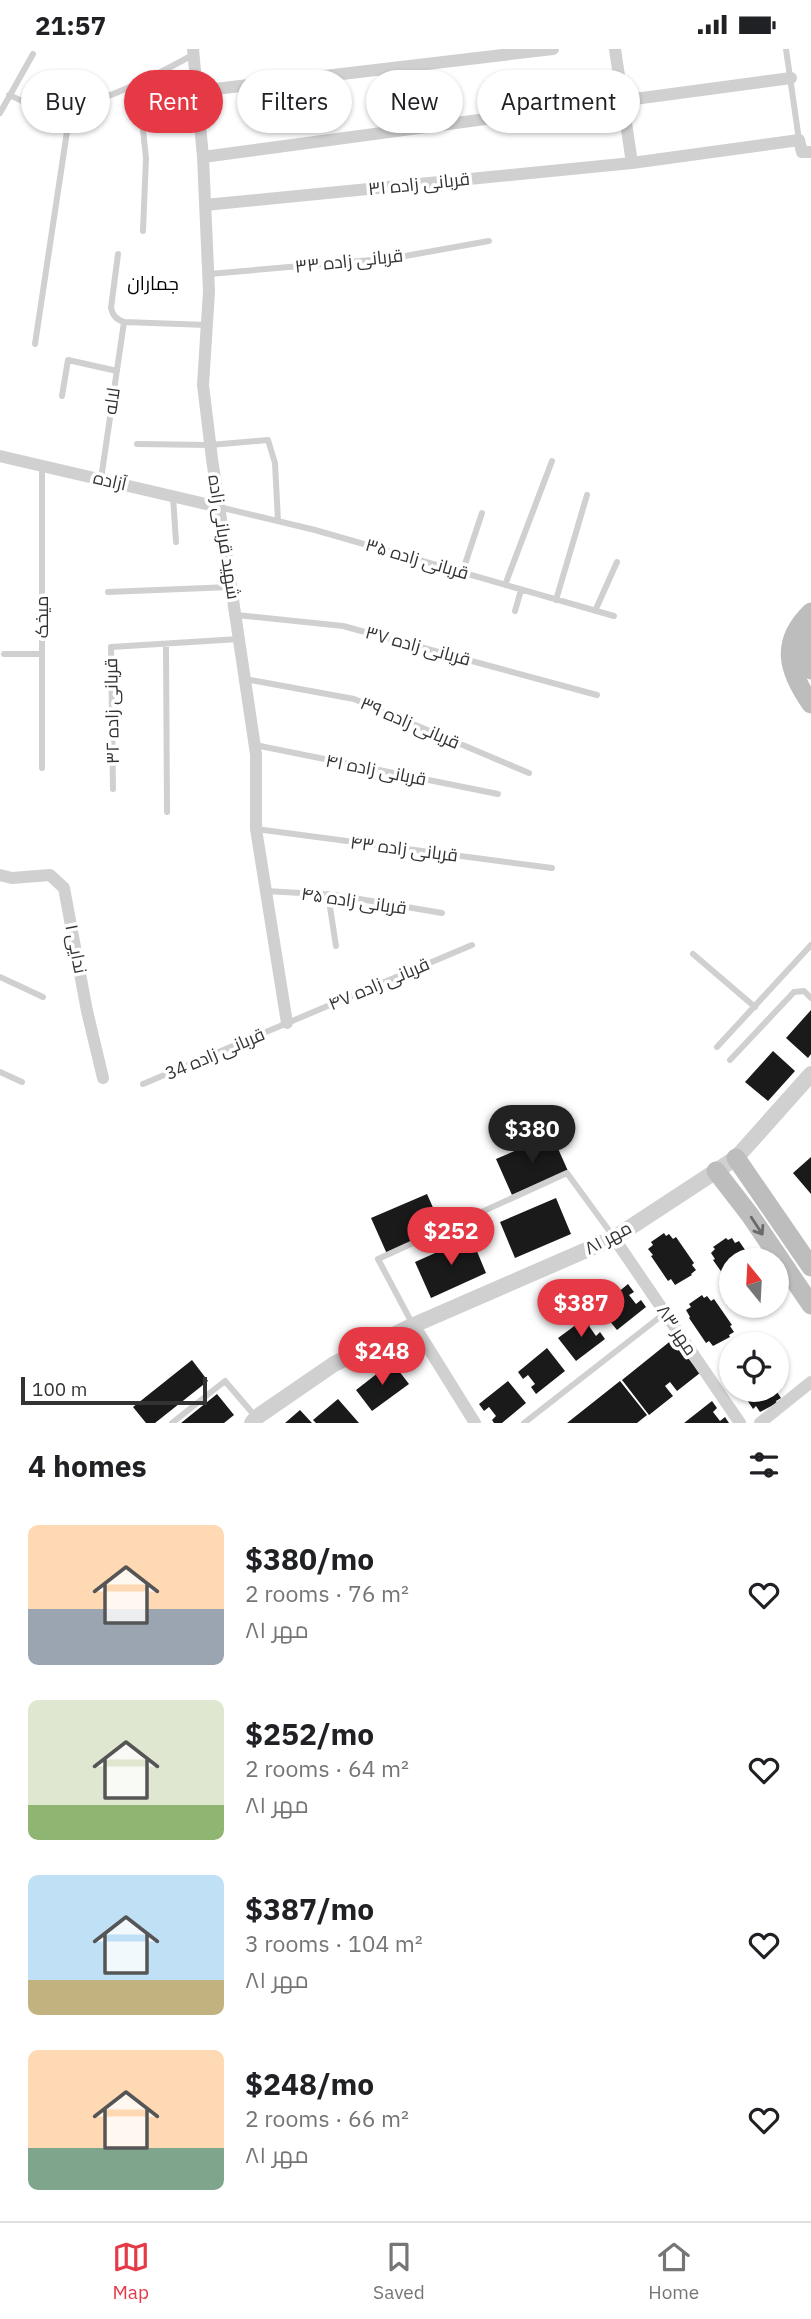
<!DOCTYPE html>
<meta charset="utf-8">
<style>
body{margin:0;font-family:"IBM Plex Sans",Cairo,sans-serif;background:#f6f6f6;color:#202124;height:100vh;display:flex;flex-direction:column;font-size:26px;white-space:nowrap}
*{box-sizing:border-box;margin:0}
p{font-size:23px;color:#757577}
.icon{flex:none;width:38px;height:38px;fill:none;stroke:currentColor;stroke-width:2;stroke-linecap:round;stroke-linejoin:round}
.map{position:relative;height:1374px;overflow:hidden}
.side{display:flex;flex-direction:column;background:#fff;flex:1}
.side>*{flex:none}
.hud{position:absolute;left:21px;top:21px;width:770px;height:63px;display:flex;gap:14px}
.needle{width:46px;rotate:342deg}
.buttons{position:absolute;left:719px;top:1199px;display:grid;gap:14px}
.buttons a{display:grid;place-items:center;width:70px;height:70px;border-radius:50%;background:#fff;box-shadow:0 2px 5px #0004;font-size:35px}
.scale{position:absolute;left:21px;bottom:18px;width:186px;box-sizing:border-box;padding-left:7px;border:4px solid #333;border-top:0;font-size:19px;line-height:24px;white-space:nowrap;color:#333;-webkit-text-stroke:5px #fff;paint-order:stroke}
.price{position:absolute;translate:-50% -60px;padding:0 16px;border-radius:24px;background:#e63946;color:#fff;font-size:23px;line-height:46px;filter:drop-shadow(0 2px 4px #0008)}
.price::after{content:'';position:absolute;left:50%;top:42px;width:21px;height:16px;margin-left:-10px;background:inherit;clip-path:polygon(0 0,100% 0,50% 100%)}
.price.current{background:#222;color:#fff}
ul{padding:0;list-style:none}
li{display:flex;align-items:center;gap:21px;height:175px;padding:0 28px}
li span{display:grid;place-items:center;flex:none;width:196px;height:140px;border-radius:10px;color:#555}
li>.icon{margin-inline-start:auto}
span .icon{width:84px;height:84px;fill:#fffc;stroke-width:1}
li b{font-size:30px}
h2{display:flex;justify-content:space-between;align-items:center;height:84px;padding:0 28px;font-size:30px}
.pill{padding:0 24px;border-radius:32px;background:#fff;box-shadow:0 2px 5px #0004;font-size:24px;line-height:63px}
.pill.current{background:#e63946;color:#fff}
.status{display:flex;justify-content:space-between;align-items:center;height:49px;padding:0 35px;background:#fff;direction:ltr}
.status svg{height:19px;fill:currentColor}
.menu{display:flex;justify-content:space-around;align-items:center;height:98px;border-top:2px solid #e0e0e0;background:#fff;font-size:19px;color:#757577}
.menu a{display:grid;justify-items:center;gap:4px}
.menu .current{color:#e63946}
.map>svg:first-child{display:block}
.building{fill:#1a1a1a}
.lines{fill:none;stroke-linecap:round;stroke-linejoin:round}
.service{stroke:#d0d0d0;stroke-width:6}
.minor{stroke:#d0d0d0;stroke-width:12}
.tertiary{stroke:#d0d0d0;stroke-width:16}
.secondary{stroke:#bdbdbd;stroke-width:19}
.oneway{stroke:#6a6a6a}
.labels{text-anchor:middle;stroke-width:7;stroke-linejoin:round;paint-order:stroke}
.street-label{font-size:18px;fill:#333;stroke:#fff}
.neighbourhood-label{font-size:19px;fill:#000;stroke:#fff}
</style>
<div class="status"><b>21:57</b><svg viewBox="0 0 49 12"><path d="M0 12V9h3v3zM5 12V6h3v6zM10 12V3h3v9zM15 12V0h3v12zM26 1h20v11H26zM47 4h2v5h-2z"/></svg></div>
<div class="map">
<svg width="811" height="1374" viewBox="0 0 811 1374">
<rect width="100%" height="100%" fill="#fff"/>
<path class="building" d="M 811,961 L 811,1005 L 808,1009 L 786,989 Z
M 773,1002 L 795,1022 L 768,1052 L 745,1033 Z
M 552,1086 L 568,1122 L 512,1146 L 496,1110 Z
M 811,1108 L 811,1145 L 793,1124 Z
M 427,1145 L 443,1181 L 387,1205 L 371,1169 Z
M 556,1149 L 571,1185 L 515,1209 L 500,1173 Z
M 664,1184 L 666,1187 L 669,1185 L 673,1190 L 676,1188 L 694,1214 L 692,1216 L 696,1221 L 691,1225 L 692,1226 L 675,1236 L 671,1230 L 668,1232 L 651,1207 L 653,1206 L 648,1200 L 653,1196 L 651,1193 Z
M 471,1188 L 486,1224 L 431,1249 L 415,1213 Z
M 726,1189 L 728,1191 L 732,1189 L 735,1194 L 739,1192 L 752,1211 L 732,1211 L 732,1238 L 713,1211 L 715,1210 L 711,1204 L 715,1200 L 713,1198 Z
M 628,1235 L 634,1243 L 629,1246 L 636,1255 L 641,1251 L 646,1258 L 617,1281 L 599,1259 Z
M 702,1246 L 704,1249 L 707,1247 L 711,1252 L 714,1250 L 732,1276 L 730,1277 L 734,1283 L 729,1286 L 730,1288 L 713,1297 L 709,1292 L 706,1294 L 689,1269 L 690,1268 L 686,1261 L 691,1258 L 689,1255 Z
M 588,1267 L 593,1274 L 589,1277 L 596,1287 L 600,1283 L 605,1290 L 576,1312 L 558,1289 Z
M 673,1290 L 700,1324 L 677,1342 L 670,1333 L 665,1337 L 673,1347 L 649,1366 L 622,1331 Z
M 547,1299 L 565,1322 L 536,1345 L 531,1338 L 535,1335 L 528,1326 L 523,1330 L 518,1323 Z
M 192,1311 L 208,1332 L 155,1374 L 146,1374 L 133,1358 Z
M 392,1313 L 409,1335 L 372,1362 L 356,1341 Z
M 508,1332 L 526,1354 L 502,1374 L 494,1374 L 492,1371 L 496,1367 L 489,1358 L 484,1362 L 479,1355 Z
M 620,1332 L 647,1366 L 637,1374 L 567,1374 Z
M 740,1340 L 781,1340 L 777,1343 L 781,1349 L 776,1352 L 777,1354 L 760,1363 L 756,1357 L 753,1360 Z
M 217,1345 L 234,1366 L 224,1374 L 181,1374 Z
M 338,1350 L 359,1374 L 316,1374 L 313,1371 Z
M 712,1352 L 717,1359 L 713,1363 L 720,1372 L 725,1368 L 729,1374 L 684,1374 Z
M 300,1361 L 312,1374 L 285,1374 Z"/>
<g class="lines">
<path class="service" d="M 786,0 L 799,91
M 138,35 L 146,109 L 143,182
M 9,46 C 19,50 30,57 40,58 C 90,64 151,28 193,6
M 0,64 L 33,5
M 118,205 L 111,259 C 113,267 116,270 124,273 L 207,276
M 209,225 L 394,209 L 489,192
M 35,295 L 71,56
M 62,347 L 68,311 L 117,322
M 137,395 L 210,396 L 268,391 L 275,414 L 278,472
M 42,417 L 42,719
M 101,430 L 124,273
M 173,447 L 176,493
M 219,458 L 315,481 L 614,567
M 462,524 L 482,464
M 505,536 L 552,412
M 108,543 L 231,538
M 556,551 L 587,446
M 515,562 L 521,541
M 595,562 L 617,513
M 236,566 L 343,577 L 597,646
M 166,595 L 167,763
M 4,605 L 42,605
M 245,630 L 354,650 L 529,724
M 255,696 L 498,745
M 113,740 L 111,598 L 239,590
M 256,780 L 552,819
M 266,842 L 336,846 L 442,864
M 328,845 L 336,897
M 693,905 L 755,958
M 0,928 L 43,948
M 717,998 L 811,896
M 730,1011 L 794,943 L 804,942 L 811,949
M 0,1023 L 22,1033
M 143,1035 L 472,896
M 413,1276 L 378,1210 L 567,1124 L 613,1187
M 172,1374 L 225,1332 L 255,1367
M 524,1374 L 665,1264"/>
<path class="minor" d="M 193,0 L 203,108 L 209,242 L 203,336 L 212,410 L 256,705 L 256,780 L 287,974
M 615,0 L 632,114
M 198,42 L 553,0
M 203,108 L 791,29
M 205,156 L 632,114 L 799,91 L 802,103 L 811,103
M 0,407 L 219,458
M 0,826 L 12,829 L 50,826 L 64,839 L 87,962 L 103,1029
M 614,1189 L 740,1374
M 414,1276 L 475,1374
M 760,1374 L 811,1333"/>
<path class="tertiary" d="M 252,1374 L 257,1368 L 334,1315 L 414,1276 L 614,1189 L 736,1109 L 811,1025"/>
<path class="secondary" d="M 811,563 C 779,594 788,622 811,655
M 811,583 C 802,596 806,607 811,621
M 736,1109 L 811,1218
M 716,1122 L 750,1166 L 811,1256"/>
</g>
<defs><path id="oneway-shaft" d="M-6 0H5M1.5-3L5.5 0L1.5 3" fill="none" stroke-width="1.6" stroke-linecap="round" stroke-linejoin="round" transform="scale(1.75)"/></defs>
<use class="oneway" href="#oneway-shaft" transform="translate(757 1177) rotate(57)"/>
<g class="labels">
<g class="street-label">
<text transform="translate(419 135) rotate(-6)" y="6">قربانی زاده ۳۱</text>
<text transform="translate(349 212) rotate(-6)" y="6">قربانی زاده ۳۳</text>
<text transform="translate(112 352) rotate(-82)" y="6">لاله</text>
<text transform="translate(110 432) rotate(13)" y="6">آزاده</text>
<text transform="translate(224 488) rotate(81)" y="6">شهید قربانی زاده</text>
<text transform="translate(417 510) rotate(16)" y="6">قربانی زاده ۳۵</text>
<text transform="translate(42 568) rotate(-90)" y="6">میخک</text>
<text transform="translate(418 597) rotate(15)" y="6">قربانی زاده ۳۷</text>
<text transform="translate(112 662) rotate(-91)" y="6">قربانی زاده ۳۲</text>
<text transform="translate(410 674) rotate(23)" y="6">قربانی زاده ۳۹</text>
<text transform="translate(376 721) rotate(11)" y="6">قربانی زاده ۴۱</text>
<text transform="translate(404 800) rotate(7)" y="6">قربانی زاده ۴۳</text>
<text transform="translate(354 852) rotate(8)" y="6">قربانی زاده ۴۵</text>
<text transform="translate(76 900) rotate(79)" y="6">ندایی ۱</text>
<text transform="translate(379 935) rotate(-23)" y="6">قربانی زاده ۴۷</text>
<text transform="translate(215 1005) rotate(-23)" y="6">قربانی زاده 34</text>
<text transform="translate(608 1189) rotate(-28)" y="6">مهر ۸۱</text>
<text transform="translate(677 1281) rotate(56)" y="6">مهر ۸۳</text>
</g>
<g class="neighbourhood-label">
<text x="153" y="241">جماران</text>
</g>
</g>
</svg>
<div class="buttons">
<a><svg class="needle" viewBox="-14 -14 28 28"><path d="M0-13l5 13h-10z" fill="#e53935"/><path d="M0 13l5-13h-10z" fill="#757577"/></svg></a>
<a><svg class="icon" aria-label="locate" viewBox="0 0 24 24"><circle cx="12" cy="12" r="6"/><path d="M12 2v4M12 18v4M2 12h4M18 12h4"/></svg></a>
</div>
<div class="scale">100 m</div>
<b class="price current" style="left:532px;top:1116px">$380</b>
<b class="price" style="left:451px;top:1218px">$252</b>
<b class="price" style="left:581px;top:1290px">$387</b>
<b class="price" style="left:382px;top:1338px">$248</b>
<div class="hud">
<a class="pill">Buy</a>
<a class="pill current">Rent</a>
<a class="pill">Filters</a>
<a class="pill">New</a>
<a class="pill">Apartment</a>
</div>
</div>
<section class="side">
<h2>4 homes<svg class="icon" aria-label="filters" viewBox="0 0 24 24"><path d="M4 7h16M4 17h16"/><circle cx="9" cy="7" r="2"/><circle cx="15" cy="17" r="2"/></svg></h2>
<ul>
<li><span style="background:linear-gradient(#ffd9b3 60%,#9aa5b1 0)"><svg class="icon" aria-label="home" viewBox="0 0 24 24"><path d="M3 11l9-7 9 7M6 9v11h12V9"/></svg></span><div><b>$380/mo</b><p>2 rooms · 76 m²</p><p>مهر ۸۱</p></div><svg class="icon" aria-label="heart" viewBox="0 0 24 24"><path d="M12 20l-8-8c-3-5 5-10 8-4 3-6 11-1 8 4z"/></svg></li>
<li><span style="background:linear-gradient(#dfe7d0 75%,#8fb573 0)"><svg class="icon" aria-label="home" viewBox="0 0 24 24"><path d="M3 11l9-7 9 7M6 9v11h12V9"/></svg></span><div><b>$252/mo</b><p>2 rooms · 64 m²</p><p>مهر ۸۱</p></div><svg class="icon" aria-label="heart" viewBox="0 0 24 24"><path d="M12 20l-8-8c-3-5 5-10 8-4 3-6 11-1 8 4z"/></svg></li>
<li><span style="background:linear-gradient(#bfe0f5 75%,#c2b280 0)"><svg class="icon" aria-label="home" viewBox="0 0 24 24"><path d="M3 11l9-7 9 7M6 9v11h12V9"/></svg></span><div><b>$387/mo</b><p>3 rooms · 104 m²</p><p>مهر ۸۱</p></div><svg class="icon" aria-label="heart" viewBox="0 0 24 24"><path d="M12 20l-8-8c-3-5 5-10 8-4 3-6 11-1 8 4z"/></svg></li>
<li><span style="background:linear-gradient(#ffd9b3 70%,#7fa58c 0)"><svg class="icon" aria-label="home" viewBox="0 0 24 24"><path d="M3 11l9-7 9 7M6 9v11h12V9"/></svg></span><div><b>$248/mo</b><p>2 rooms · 66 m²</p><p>مهر ۸۱</p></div><svg class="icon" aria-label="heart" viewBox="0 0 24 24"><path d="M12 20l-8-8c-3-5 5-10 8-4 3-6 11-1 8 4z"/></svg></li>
</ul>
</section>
<nav class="menu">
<a class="current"><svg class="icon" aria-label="map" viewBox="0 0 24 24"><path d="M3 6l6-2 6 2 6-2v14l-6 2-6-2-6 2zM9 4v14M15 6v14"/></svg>Map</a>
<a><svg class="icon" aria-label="saved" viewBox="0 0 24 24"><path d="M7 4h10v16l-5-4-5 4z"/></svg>Saved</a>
<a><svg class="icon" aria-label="home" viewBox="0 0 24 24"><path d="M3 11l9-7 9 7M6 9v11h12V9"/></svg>Home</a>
</nav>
